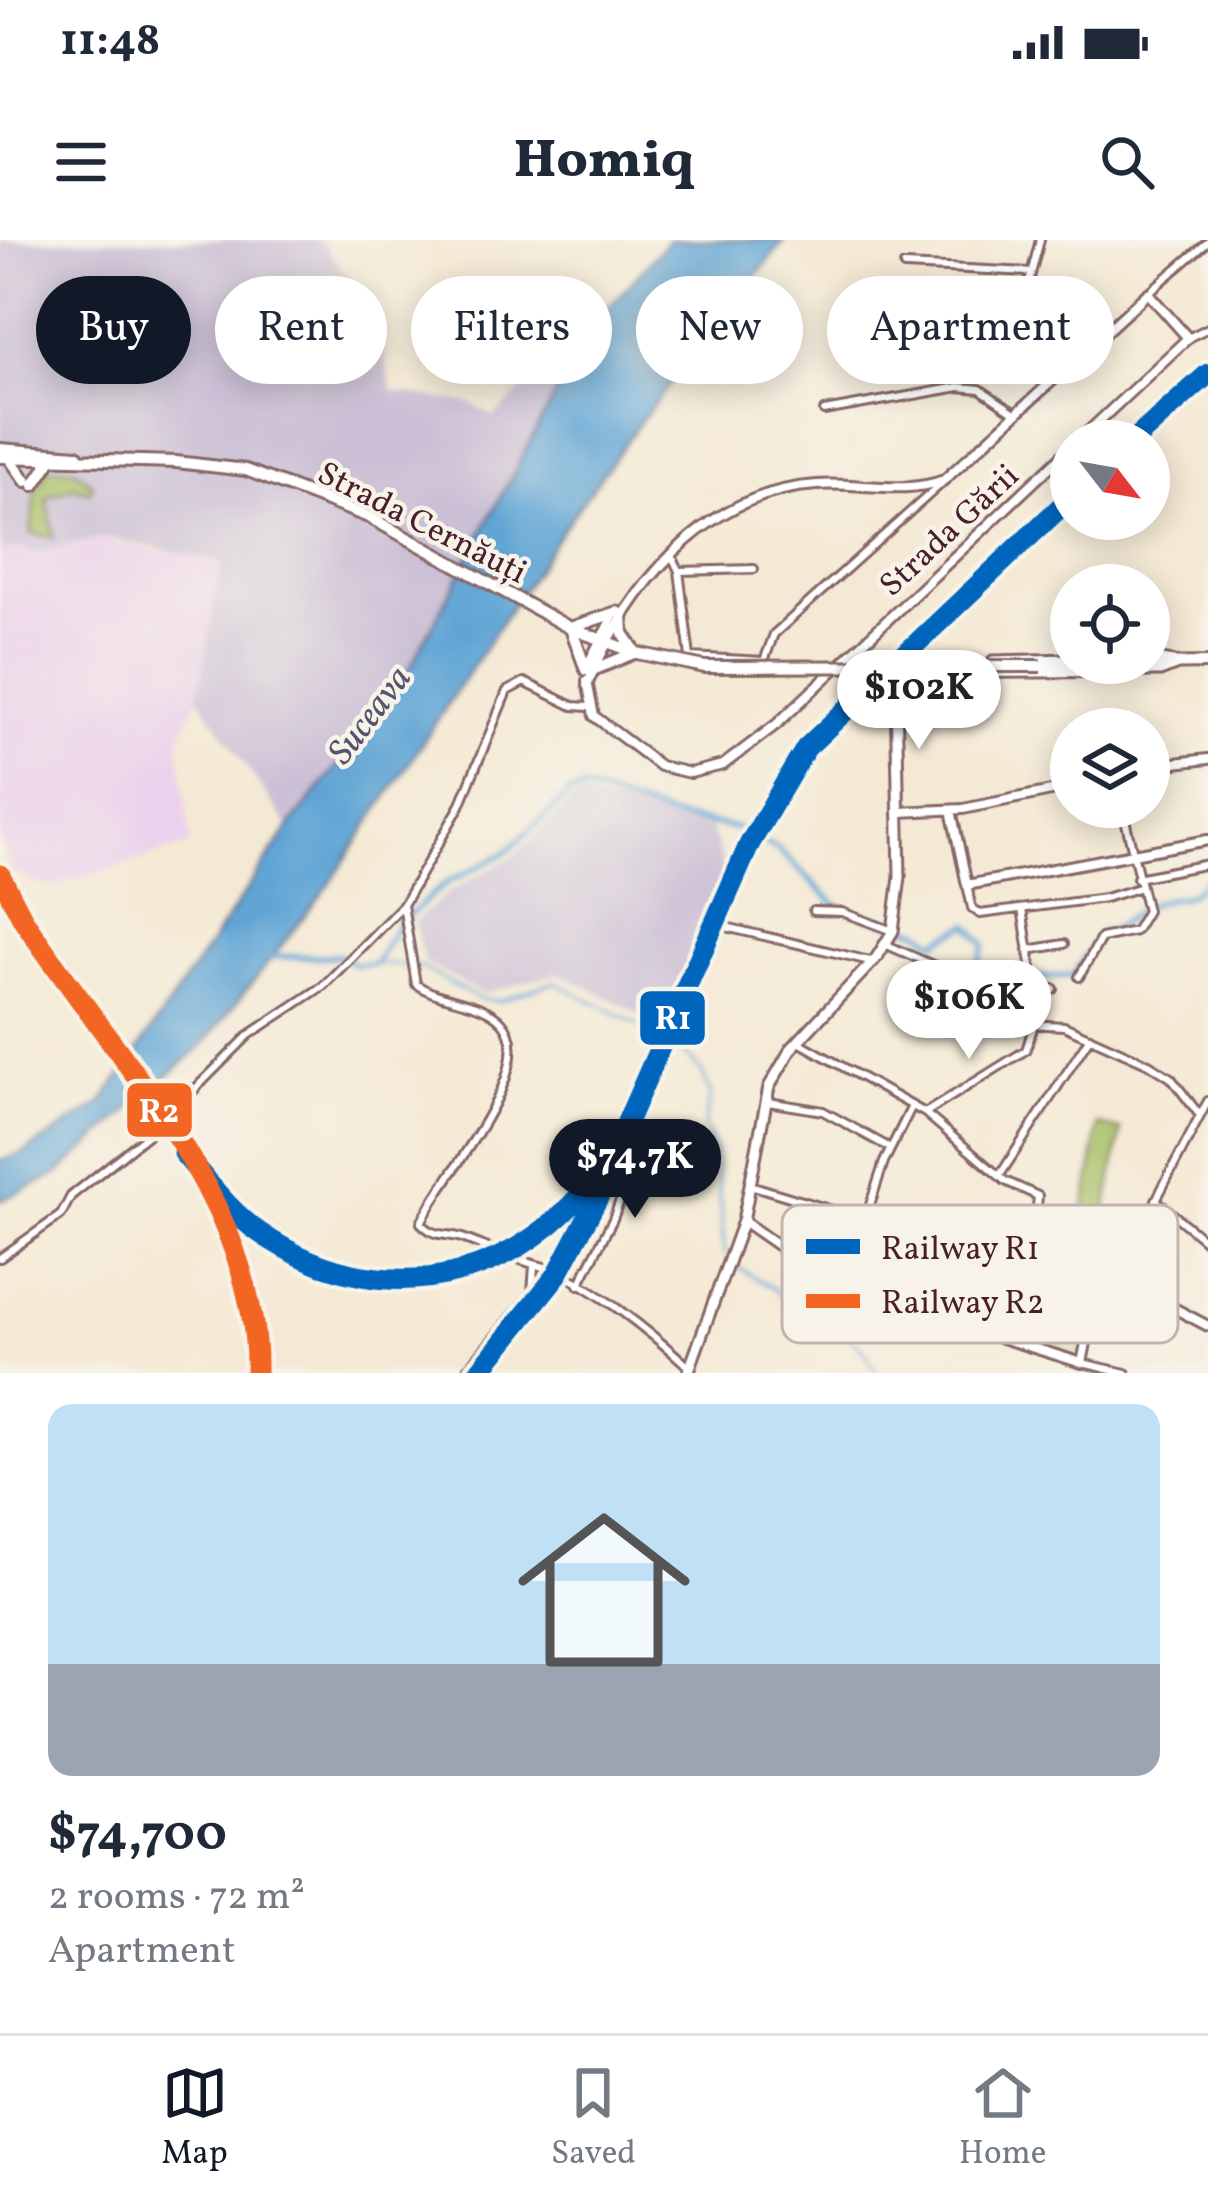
<!DOCTYPE html>
<meta charset="utf-8">
<style>
body{margin:0;font-family:Vollkorn,serif;background:#f2f2f3;color:#1f2937;height:100vh;display:flex;flex-direction:column;font-size:45px;white-space:nowrap}
*{box-sizing:border-box;margin:0}
p{font-size:39px;color:#747a83}
.icon{flex:none;width:66px;height:66px;fill:none;stroke:currentColor;stroke-width:2;stroke-linecap:round;stroke-linejoin:round}
.map{position:relative;height:1133px;overflow:hidden}
.sheet{display:flex;flex-direction:column;background:#fff;flex:1}
.sheet>*{flex:none}
.guide{position:absolute;left:36px;top:36px;width:1137px;height:108px;display:flex;gap:24px}
.needle{width:78px;rotate:121deg}
.buttons{position:absolute;left:1050px;top:180px;display:grid;gap:24px}
.buttons a{display:grid;place-items:center;width:120px;height:120px;border-radius:50%;background:#fff;box-shadow:0 6px 30px #0003;font-size:60px}
.price{position:absolute;translate:-50% -102px;padding:0 27px;border-radius:42px;background:#fff;color:#222;font-size:39px;line-height:78px;filter:drop-shadow(0 3px 6px #0008)}
.price::after{content:'';position:absolute;left:50%;top:72px;width:36px;height:27px;margin-left:-18px;background:inherit;clip-path:polygon(0 0,100% 0,50% 100%)}
.price.on{background:#111827;color:#fff}
ul{padding:0;list-style:none}
li{display:grid;align-content:center;gap:24px;height:636px;padding:0 48px}
li span{display:grid;place-items:center;height:372px;border-radius:24px;color:#555}
li>.icon{margin-inline-start:auto}
span .icon{width:216px;height:216px;fill:#fffc;stroke-width:1}
li b{font-size:51px}
.tag{padding:0 42px;border-radius:54px;background:#fff;box-shadow:0 6px 30px #0003;font-size:42px;line-height:108px}
.tag.on{background:#111827;color:#fff}
.status{display:flex;justify-content:space-between;align-items:center;height:84px;padding:0 60px;background:#fff;direction:ltr}
.status svg{height:33px;fill:currentColor}
header{display:flex;justify-content:space-between;align-items:center;height:156px;padding:0 48px;background:#fff;font-size:54px;font-weight:800}
.tab-bar{display:flex;justify-content:space-around;align-items:center;height:168px;border-top:3px solid #e0e1e3;background:#fff;font-size:33px;color:#747a83}
.tab-bar a{display:grid;justify-items:center;gap:6px}
.tab-bar .on{color:#111827}
.map>svg:first-child{display:block}
.built{fill:#ebd1eb}
.industrial{fill:#cbbfd5}
.green{fill:#a6bf65;stroke:#786f48;stroke-width:3}
.water{fill:#60a5d5;stroke:#556280;stroke-width:3}
.lines{fill:none;stroke-linecap:round;stroke-linejoin:round}
.stream{stroke:#60a5d5;stroke-width:3}
.canal{stroke:#60a5d5;stroke-width:6}
.minor-casing{stroke:#866666;stroke-width:12}
.tertiary-casing{stroke:#866666;stroke-width:14}
.secondary-casing{stroke:#866666;stroke-width:15}
.primary-casing{stroke:#866666;stroke-width:16}
.minor{stroke:#fff;stroke-width:6}
.tertiary{stroke:#fff;stroke-width:8}
.secondary{stroke:#fff;stroke-width:9}
.primary{stroke:#fff;stroke-width:10}
.rail-casing{stroke:#4a1f2b;stroke-width:8}
.rail{stroke:#f7f3e8;stroke-width:3;stroke-dasharray:9;stroke-linecap:butt}
.primary-bridge-casing{stroke:#866666;stroke-width:16;stroke-linecap:butt}
.primary-bridge{stroke:#fff;stroke-width:10}
.rail-1-casing{stroke:#f7f3e8;stroke-width:30}
.rail-2-casing{stroke:#f7f3e8;stroke-width:30}
.rail-1{stroke:#0065bd;stroke-width:21}
.rail-2{stroke:#f26522;stroke-width:21}
.labels{text-anchor:middle;stroke-width:9;stroke-linejoin:round;paint-order:stroke}
.street-label{font-size:33px;fill:#4a1f2b;stroke:#f7f3e8}
.water-label{font-size:36px;font-style:italic;fill:#53556f;stroke:#f7f3e8}
.key{fill:#f7f3e8;stroke:#c3b3af;stroke-width:3}
.key-label{font-size:33px;fill:#4a1f2b}
.line-badge{stroke:#f7f3e8;stroke-width:4.5}
.badge-label{font-size:33px;text-anchor:middle;font-weight:bold;fill:#fff}
</style>
<div class="status"><b>11:48</b><svg viewBox="0 0 49 12"><path d="M0 12V9h3v3zM5 12V6h3v6zM10 12V3h3v9zM15 12V0h3v12zM26 1h20v11H26zM47 4h2v5h-2z"/></svg></div>
<header><svg class="icon" aria-label="menu" viewBox="0 0 24 24"><path d="M4 6h16M4 12h16M4 18h16"/></svg>Homiq<svg class="icon" aria-label="search" viewBox="0 0 24 24"><circle cx="10" cy="10" r="6"/><path d="M15 15l6 6"/></svg></header>
<div class="map">
<svg width="1208" height="1133" viewBox="0 0 1208 1133">
<rect width="100%" height="100%" fill="#f7f3e8"/>
<filter id="ink" filterUnits="userSpaceOnUse"><feTurbulence type="fractalNoise" baseFrequency=".00833" numOctaves="2"/><feDisplacementMap in="SourceGraphic" scale="24" xChannelSelector="R" yChannelSelector="G"/><feConvolveMatrix kernelMatrix="1 2 1 2 8 2 1 2 1" color-interpolation-filters="sRGB"/></filter>
<filter id="wash" filterUnits="userSpaceOnUse"><feTurbulence type="fractalNoise" baseFrequency=".004" numOctaves="4" result="noise"/><feDisplacementMap in="SourceGraphic" scale="48" xChannelSelector="R" yChannelSelector="G"/><feGaussianBlur stdDeviation="2.7" result="paint"/><feColorMatrix in="noise" values="0 0 0 0 0 0 0 0 0 0 0 0 0 0 0 0 0 1.4 0 .05"/><feComposite in="paint" operator="in"/></filter>
<g filter="url(#wash)">
<rect width="100%" height="100%" fill="#f4e9d4"/>
<path class="built" d="M 0,221 L 112,302 L 222,322 L 198,457 L 179,502 L 191,604 L 50,647 L 12,633 L 0,599 Z"/>
<path class="industrial" d="M 0,0 L 320,0 L 376,74 L 392,151 L 472,164 L 494,177 L 592,85 L 403,443 L 289,588 L 198,457 L 222,322 L 103,297 L 35,313 L 20,307 L 0,312 Z
M 577,554 L 711,588 L 725,631 L 665,786 L 558,733 L 483,754 L 424,722 L 414,682 L 449,652 L 514,616 Z"/>
<path class="green" d="M 48,228 L 73,228 L 93,245 L 89,252 L 73,247 L 47,258 L 54,298 L 31,293 L 36,250 Z
M 1098,885 L 1121,890 L 1080,1116 L 967,1083 L 977,1044 L 1036,1040 C 1089,1004 1089,942 1098,885 Z"/>
<path class="water" d="M 669,0 L 785,0 L 640,182 L 562,290 L 329,645 L 204,804 L 57,935 L 0,961 L 0,921 L 24,913 L 102,863 L 289,588 L 402,443 L 592,85 Z"/>
<g class="lines">
<path class="stream" d="M 375,724 L 419,726 L 479,759 L 499,761 L 554,742 L 677,804 L 702,832 L 711,855 L 704,885 L 715,913 L 725,1015
M 737,1027 L 773,1048 L 791,1066 L 828,1079 L 865,1111 L 876,1133"/>
<path class="canal" d="M 269,717 L 340,716 L 356,725 L 375,724 L 397,686 L 446,643 L 505,613 L 570,553 L 586,549 L 673,577 L 736,588 L 779,610 L 839,668 L 920,691 L 936,702 L 968,685 L 985,704 L 976,734 L 982,742 L 1073,735 L 1100,693 C 1123,688 1130,673 1149,665 C 1178,652 1180,667 1208,638"/>
</g>
</g>
<g filter="url(#ink)">
<g class="lines">
<g class="minor-casing">
<path id="minor" d="M 1040,0 L 1017,87 L 1090,103
M 904,26 L 1030,32
M 1148,53 L 1208,2
M 867,97 L 967,78 L 1017,76
M 1188,98 L 1208,88
M 824,171 L 959,147 L 980,149 L 1015,173
M 671,314 L 679,331 L 690,417 L 764,421 L 774,394 L 942,243
M 679,331 L 754,329
M 1137,638 L 1208,624
M 967,645 L 972,668 L 980,674 L 1105,658 L 1138,648
M 403,665 L 416,744 C 440,762 481,759 502,782 C 543,827 440,939 421,983 C 437,999 444,992 462,998 C 489,1008 513,1019 541,1026 C 584,1037 656,1097 689,1127
M 1022,669 L 1034,743 L 1037,748 L 1054,749
M 813,671 L 842,672 L 893,691
M 730,688 L 870,721
M 887,705 L 951,733 L 1028,784 L 1064,786 L 1149,824 L 1171,838 L 1198,873
M 1028,710 L 1064,704
M 1079,737 L 1101,698 L 1135,691 L 1147,671 L 1122,567
M 797,801 L 925,873 L 1005,941 L 1038,956 L 1035,987 L 1023,1002
M 1208,861 L 1156,960 L 1208,1003
M 768,862 L 823,871 L 890,908
M 925,873 L 1026,810 L 1034,785
M 1000,935 L 1090,797
M 750,945 L 865,980 L 884,922 L 912,866
M 0,1018 L 61,975 L 71,956 L 155,889 L 249,795 L 323,746 L 403,665 L 460,566 L 507,451 L 524,442 L 573,466 L 589,467
M 579,1045 L 613,979 L 644,896
M 1082,1123 L 1126,1133
M 464,1133 L 532,1052 L 534,1026"/>
</g>
<g class="tertiary-casing">
<path id="tertiary" d="M 587,426 L 613,376
M 587,441 L 594,476 L 660,526 L 690,533 L 723,525 L 777,484 L 1071,207
M 587,445 C 628,349 703,252 817,245 C 859,242 904,255 944,240 L 1148,53 L 1188,98 L 1078,201
M 1149,526 L 1208,519
M 951,570 L 967,645 L 1208,600
M 898,572 L 963,569 L 1071,547
M 743,981 L 838,1047 L 1082,1123 L 1098,1043 L 1109,1034 L 1208,1086"/>
</g>
<g class="secondary-casing">
<path id="secondary" d="M 1149,418 L 1173,422
M 993,421 L 1071,419
M 902,444 L 925,433 L 1160,431 L 1175,425
M 688,1133 L 743,981 L 769,847 L 791,809 L 877,717 L 893,691 L 900,637 L 896,454 L 916,424"/>
</g>
<g class="primary-casing">
<path id="primary" d="M 0,209 L 77,215
M 0,217 L 176,222 L 246,230 L 369,277 L 570,388 L 637,413
M 10,219 L 26,241
M 34,245 L 51,220
M 622,374 L 623,393 L 635,411
M 573,387 L 617,372
M 572,391 L 586,430
M 1041,426 L 1208,423
M 593,430 L 634,413"/>
</g>
<use href="#minor" class="minor"/>
<use href="#tertiary" class="tertiary"/>
<use href="#secondary" class="secondary"/>
<use href="#primary" class="primary"/>
<g class="rail-casing">
<path id="rail" d="M 1133,201 L 1208,134
M 183,913 C 207,941 230,972 260,993 C 393,1084 546,1035 620,898 L 750,603 L 806,508 L 1071,257
M 478,1133 L 557,1035 L 604,944"/>
</g>
<use href="#rail" class="rail"/>
<g class="primary-bridge-casing">
<path id="primary-bridge" d="M 637,413 L 705,427 L 1041,426"/>
</g>
<use href="#primary-bridge" class="primary-bridge"/>
<g class="rail-1-casing">
<path id="rail-1" d="M 1133,201 L 1208,134
M 183,913 C 207,941 230,972 260,993 C 393,1084 546,1035 620,898 L 750,603 L 806,508 L 1071,257
M 478,1133 L 557,1035 L 602,950"/>
</g>
<g class="rail-2-casing">
<path id="rail-2" d="M 0,635 L 23,679 C 113,816 260,961 256,1133"/>
</g>
<use href="#rail-1" class="rail-1"/>
<use href="#rail-2" class="rail-2"/>
</g>
</g>
<g class="labels">
<g class="street-label">
<text transform="translate(423 281) rotate(27)" y="12">Strada Cernăuți</text>
<text transform="translate(948 289) rotate(-43)" y="12">Strada Gării</text>
</g>
<g class="water-label">
<text transform="translate(368 474) rotate(-53)" y="13">Suceava</text>
</g>
</g>
<rect x="782" y="965" width="396" height="138" rx="18" class="key"/>
<rect x="806" y="999" width="54" height="15" fill="#0065bd"/>
<rect x="806" y="1054" width="54" height="14" fill="#f26522"/>
<g class="key-label">
<text x="881" y="1019">Railway R1</text>
<text x="881" y="1073">Railway R2</text>
</g>
<g class="line-badge">
<rect x="638" y="749" width="69" height="58" rx="12" fill="#0065bd"/>
<rect x="125" y="841" width="69" height="58" rx="12" fill="#f26522"/>
</g>
<g class="badge-label">
<text x="673" y="789">R1</text>
<text x="159" y="882">R2</text>
</g>
</svg>
<div class="buttons">
<a><svg class="needle" viewBox="-14 -14 28 28"><path d="M0-13l5 13h-10z" fill="#e53935"/><path d="M0 13l5-13h-10z" fill="#747a83"/></svg></a>
<a><svg class="icon" aria-label="locate" viewBox="0 0 24 24"><circle cx="12" cy="12" r="6"/><path d="M12 2v4M12 18v4M2 12h4M18 12h4"/></svg></a>
<a><svg class="icon" aria-label="layers" viewBox="0 0 24 24"><path d="M12 4l9 5-9 5-9-5zM3 14l9 5 9-5"/></svg></a>
</div>
<b class="price" style="left:919px;top:512px">$102K</b>
<b class="price" style="left:969px;top:822px">$106K</b>
<b class="price on" style="left:635px;top:981px">$74.7K</b>
<div class="guide">
<a class="tag on">Buy</a>
<a class="tag">Rent</a>
<a class="tag">Filters</a>
<a class="tag">New</a>
<a class="tag">Apartment</a>
</div>
</div>
<section class="sheet">
<ul>
<li><span style="background:linear-gradient(#bfe0f5 70%,#9aa5b1 0)"><svg class="icon" aria-label="home" viewBox="0 0 24 24"><path d="M3 11l9-7 9 7M6 9v11h12V9"/></svg></span><div><b>$74,700</b><p>2 rooms · 72 m²</p><p>Apartment</p></div></li>
</ul>
</section>
<nav class="tab-bar">
<a class="on"><svg class="icon" aria-label="map" viewBox="0 0 24 24"><path d="M3 6l6-2 6 2 6-2v14l-6 2-6-2-6 2zM9 4v14M15 6v14"/></svg>Map</a>
<a><svg class="icon" aria-label="saved" viewBox="0 0 24 24"><path d="M7 4h10v16l-5-4-5 4z"/></svg>Saved</a>
<a><svg class="icon" aria-label="home" viewBox="0 0 24 24"><path d="M3 11l9-7 9 7M6 9v11h12V9"/></svg>Home</a>
</nav>
